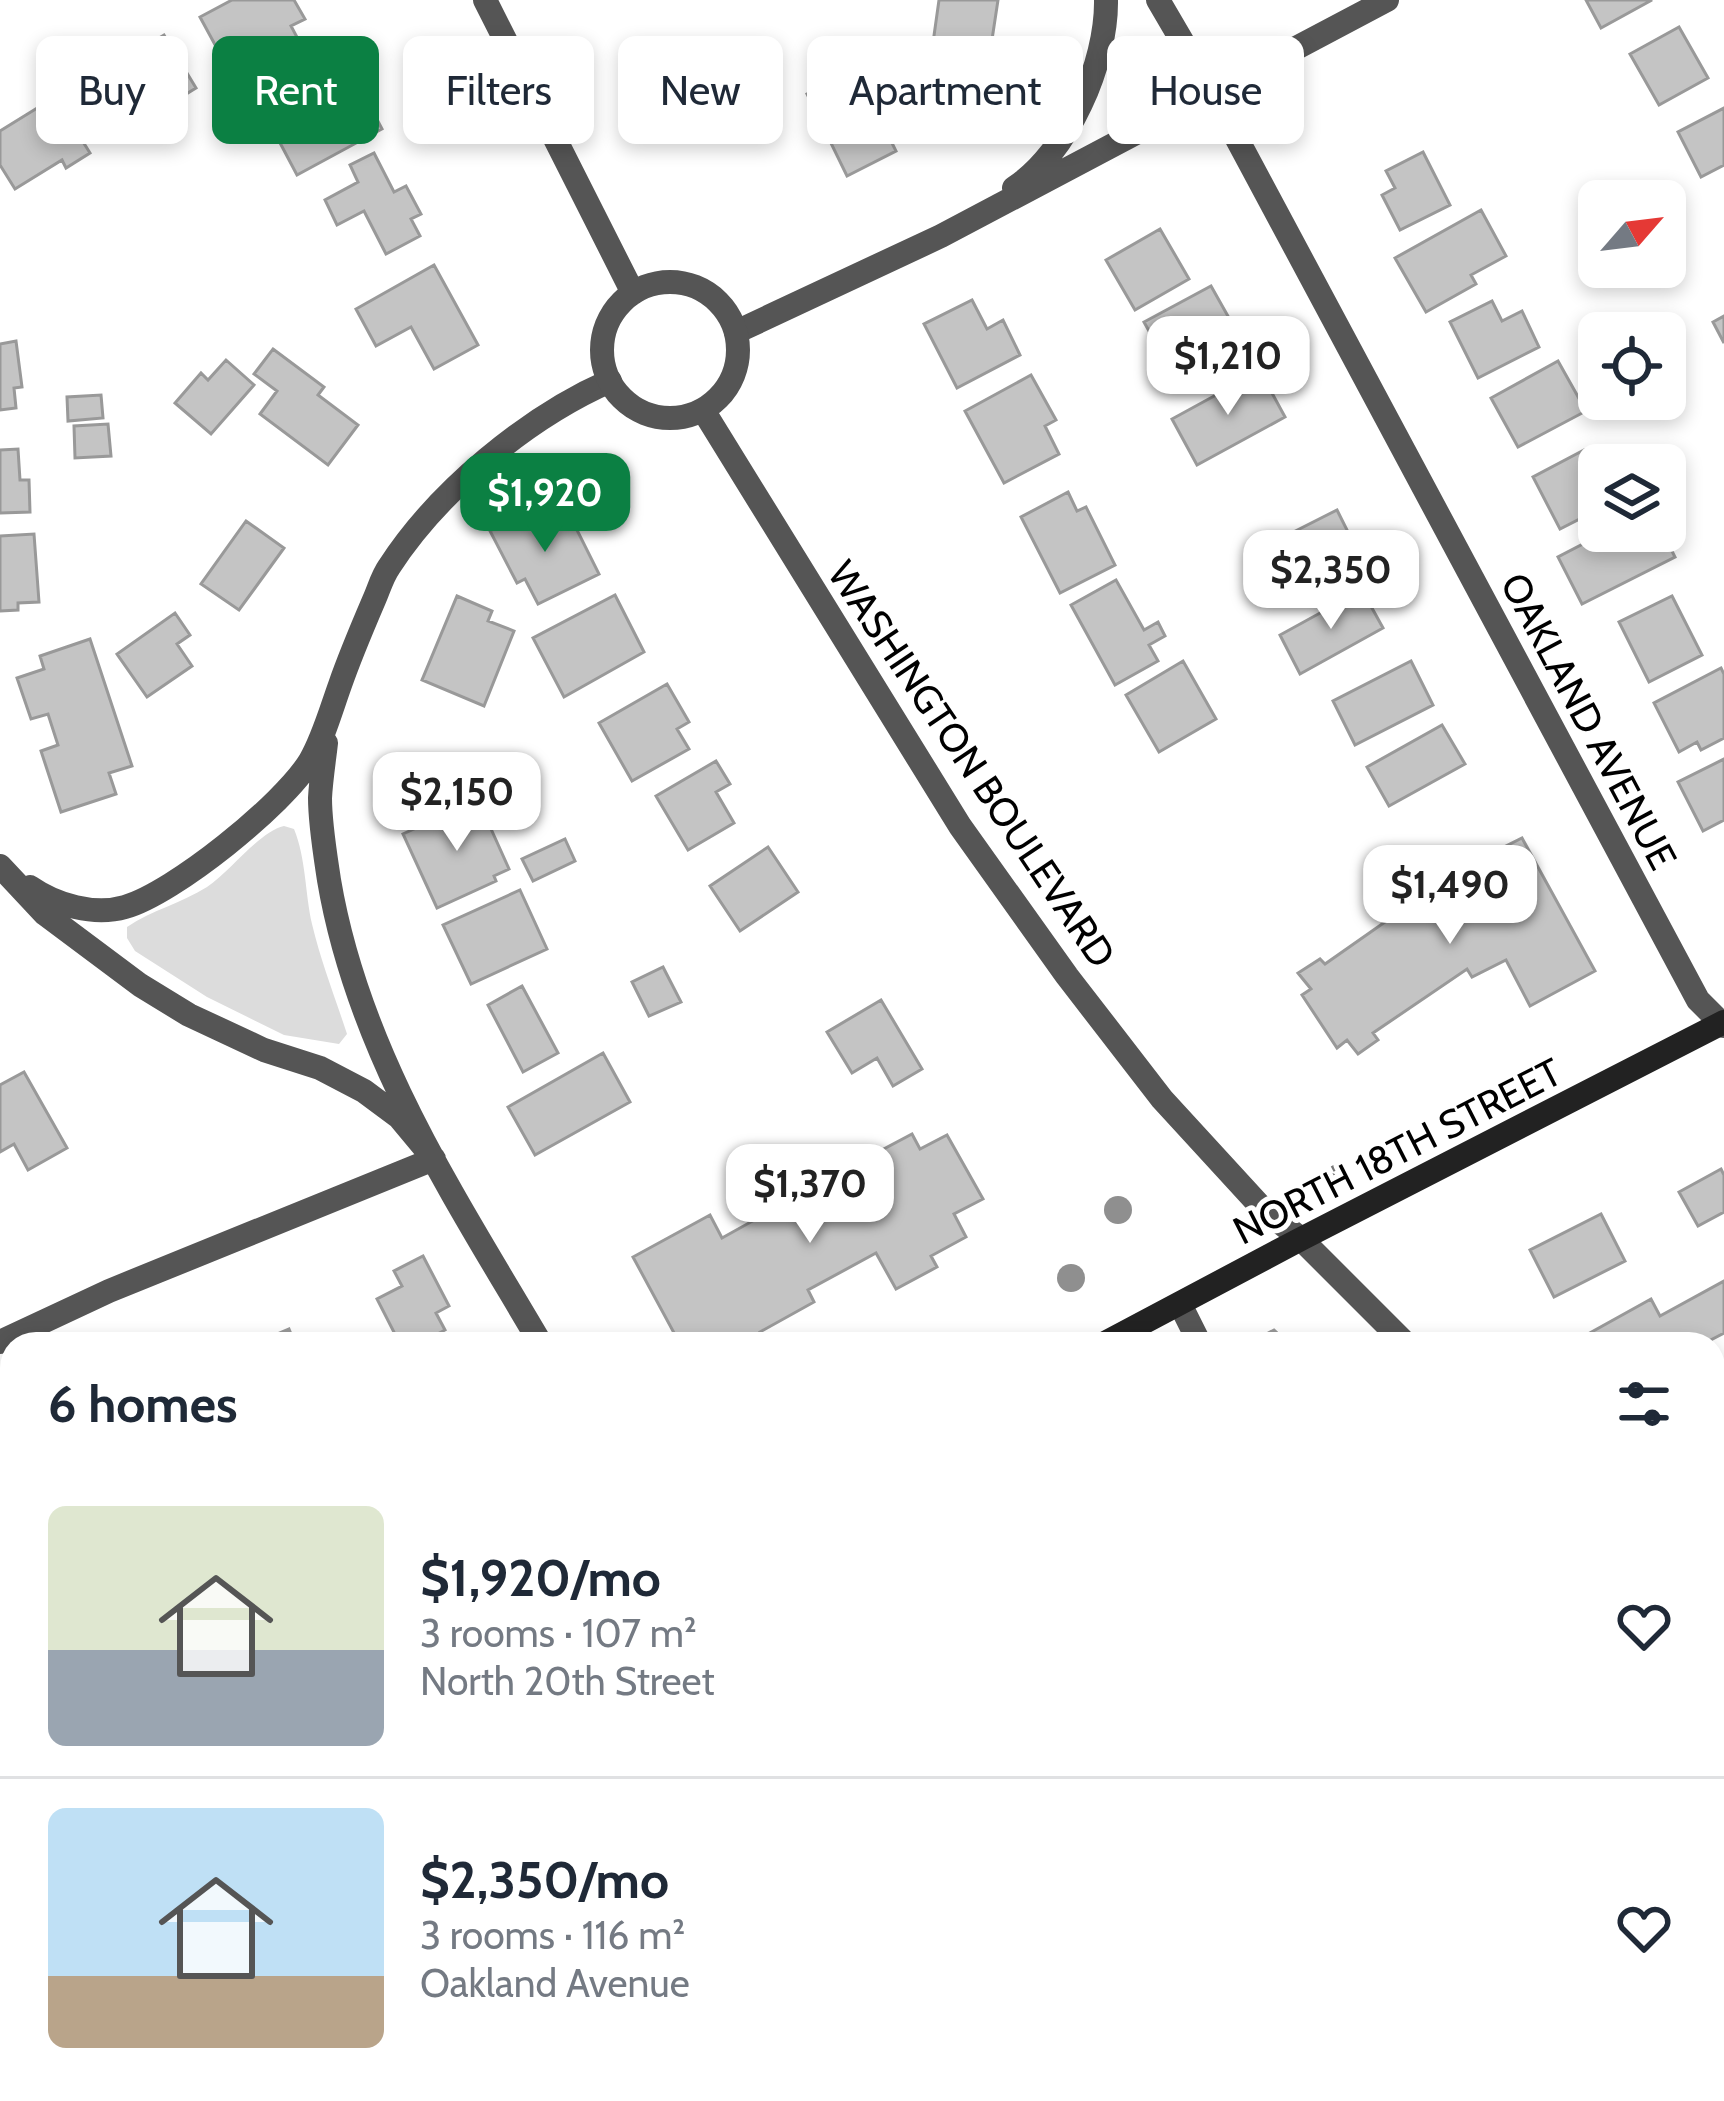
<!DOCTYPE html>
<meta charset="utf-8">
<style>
body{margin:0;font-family:Cabin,sans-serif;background:#f2f2f3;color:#1f2937;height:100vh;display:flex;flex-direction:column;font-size:45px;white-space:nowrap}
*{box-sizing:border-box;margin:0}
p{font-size:39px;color:#747a83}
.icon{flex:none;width:66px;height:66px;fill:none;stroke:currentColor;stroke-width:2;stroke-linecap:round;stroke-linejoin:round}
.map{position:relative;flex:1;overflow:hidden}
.panel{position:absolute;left:0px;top:1332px;width:1725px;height:771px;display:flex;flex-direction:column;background:#fff;border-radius:36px 36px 0 0;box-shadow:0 6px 18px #0003}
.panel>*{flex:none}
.banner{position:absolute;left:36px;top:36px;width:1653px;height:108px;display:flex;gap:24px}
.needle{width:78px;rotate:62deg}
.tools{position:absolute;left:1578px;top:180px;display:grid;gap:24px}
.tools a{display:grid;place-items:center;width:108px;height:108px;border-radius:18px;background:#fff;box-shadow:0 6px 18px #0003;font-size:60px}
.price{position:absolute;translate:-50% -102px;padding:0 27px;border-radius:24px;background:#fff;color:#222;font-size:39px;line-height:78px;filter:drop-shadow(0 3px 6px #0008)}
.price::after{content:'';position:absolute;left:50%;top:72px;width:36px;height:27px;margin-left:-18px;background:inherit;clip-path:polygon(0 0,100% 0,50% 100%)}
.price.current{background:#0b8043;color:#fff}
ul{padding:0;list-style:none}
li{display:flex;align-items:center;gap:36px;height:300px;padding:0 48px}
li+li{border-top:3px solid #e0e1e3}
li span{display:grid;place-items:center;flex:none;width:336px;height:240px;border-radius:18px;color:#555}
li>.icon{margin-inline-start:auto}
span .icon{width:144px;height:144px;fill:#fffc;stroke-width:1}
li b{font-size:51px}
h2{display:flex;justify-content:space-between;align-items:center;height:144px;padding:0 48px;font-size:51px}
.tag{padding:0 42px;border-radius:18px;background:#fff;box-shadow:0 6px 18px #0003;font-size:42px;line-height:108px}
.tag.current{background:#0b8043;color:#fff}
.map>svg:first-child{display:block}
.green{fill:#dcdcdc}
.building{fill:#c4c4c4;stroke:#999;stroke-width:3}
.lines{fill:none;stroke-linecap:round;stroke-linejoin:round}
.path{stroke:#777;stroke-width:6;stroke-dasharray:3 6;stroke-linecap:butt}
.service{stroke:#555;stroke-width:21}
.minor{stroke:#555;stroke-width:24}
.tertiary{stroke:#555;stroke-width:24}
.secondary{stroke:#222;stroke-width:24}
.tree{fill:#8f8f8f}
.labels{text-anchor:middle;stroke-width:10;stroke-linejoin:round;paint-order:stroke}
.street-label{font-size:39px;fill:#000;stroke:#fff}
</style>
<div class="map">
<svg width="1724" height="2101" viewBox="0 0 1724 2101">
<rect width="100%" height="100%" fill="#fff"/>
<path class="green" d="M 284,826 L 294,829 C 306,858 305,893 312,924 C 321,962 335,997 347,1034 L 339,1044 L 284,1035 L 207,997 L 135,951 L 127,938 L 127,927 C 152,910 182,903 207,887 C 231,871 259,832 284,826 Z"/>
<path class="building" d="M 232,0 L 294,0 L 305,19 L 291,26 L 298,39 L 271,53 L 266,44 L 226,65 L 200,17 Z
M 939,0 L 998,0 L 988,66 L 931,57 Z
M 1586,0 L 1652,0 L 1601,28 Z
M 1679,27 L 1708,78 L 1659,105 L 1630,54 Z
M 164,35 L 196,88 L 154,114 L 148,103 L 134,111 L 129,102 L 117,109 L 101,82 L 115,74 L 111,67 Z
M 856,70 L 896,151 L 847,176 L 807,94 Z
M 338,85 L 346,100 L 352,97 L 360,112 L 370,106 L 382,129 L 297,175 L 269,122 Z
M 55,97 L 90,153 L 66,168 L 62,160 L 15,189 L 0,165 L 0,131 Z
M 1724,108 L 1724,165 L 1701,177 L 1678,132 Z
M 1423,152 L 1450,205 L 1400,230 L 1382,195 L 1395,188 L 1386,171 Z
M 374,153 L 394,192 L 406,186 L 421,214 L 411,219 L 420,236 L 386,254 L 364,211 L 337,225 L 325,200 L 358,182 L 350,165 Z
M 1481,210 L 1506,256 L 1471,275 L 1476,284 L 1426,312 L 1395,258 Z
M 1160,229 L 1189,279 L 1135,310 L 1106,260 Z
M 434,265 L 478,345 L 434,369 L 411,327 L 376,346 L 356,309 Z
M 1211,286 L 1247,350 L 1180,387 L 1144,322 Z
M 972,300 L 987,329 L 1003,320 L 1020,355 L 957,388 L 924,324 Z
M 1492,301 L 1502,321 L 1522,311 L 1539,347 L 1478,378 L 1450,322 Z
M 1724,316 L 1724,343 L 1713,322 Z
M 16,341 L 22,387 L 14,388 L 16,408 L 0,410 L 0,344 Z
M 273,349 L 324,387 L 318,395 L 358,425 L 328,465 L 260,414 L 277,391 L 254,374 Z
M 226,360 L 254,385 L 211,434 L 175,403 L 201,373 L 208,380 Z
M 1558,361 L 1586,411 L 1518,447 L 1491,398 Z
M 1260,371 L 1285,417 L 1197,465 L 1172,419 Z
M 1031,375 L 1056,420 L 1045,426 L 1059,454 L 1004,483 L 965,411 Z
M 101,395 L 103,418 L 68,421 L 67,397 Z
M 108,424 L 111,456 L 75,458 L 74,426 Z
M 18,449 L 20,480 L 29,480 L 30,512 L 0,513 L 0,450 Z
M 1584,450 L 1599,479 L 1599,509 L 1560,529 L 1533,477 Z
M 1068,492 L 1077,511 L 1086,507 L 1115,565 L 1060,593 L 1021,517 Z
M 532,510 L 543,532 L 571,518 L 599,574 L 538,604 L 525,579 L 517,583 L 490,531 Z
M 1337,510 L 1359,554 L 1268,600 L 1246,556 Z
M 246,521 L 284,548 L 239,610 L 201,584 Z
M 1608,531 L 1662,531 L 1675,557 L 1582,604 L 1558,557 Z
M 34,534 L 39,602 L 18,603 L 18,610 L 0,611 L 0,536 Z
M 1116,580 L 1144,630 L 1158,622 L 1165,636 L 1149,645 L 1158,661 L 1115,685 L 1071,605 Z
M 1362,590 L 1383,628 L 1300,674 L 1280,635 Z
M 615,595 L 644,652 L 564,697 L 533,638 Z
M 457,596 L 492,611 L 488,621 L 514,631 L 484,706 L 422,680 Z
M 1672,596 L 1702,655 L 1649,682 L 1619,622 Z
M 175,613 L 190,635 L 177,644 L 192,666 L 147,697 L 117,654 Z
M 90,639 L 132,766 L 109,773 L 116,794 L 61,812 L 41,751 L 58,745 L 48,714 L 31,719 L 17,678 L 44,669 L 40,656 Z
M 1183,661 L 1216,719 L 1159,752 L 1126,695 Z
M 1411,661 L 1433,705 L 1355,745 L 1333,701 Z
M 1721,668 L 1724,674 L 1724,738 L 1701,750 L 1697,742 L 1679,752 L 1654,703 Z
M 667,684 L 689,722 L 677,729 L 689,749 L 632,781 L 599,723 Z
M 1442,725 L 1465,764 L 1389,806 L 1367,767 Z
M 1724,759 L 1724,820 L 1703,831 L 1678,782 Z
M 716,761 L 730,784 L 716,792 L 734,823 L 688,850 L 656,796 Z
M 478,800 L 509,869 L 494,876 L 496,881 L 437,908 L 403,834 Z
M 1522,838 L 1595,971 L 1530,1006 L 1506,960 L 1472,977 L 1467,969 L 1373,1033 L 1378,1040 L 1358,1054 L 1347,1040 L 1337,1048 L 1302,995 L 1311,989 L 1298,973 L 1320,959 L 1325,964 L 1462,868 Z
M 565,839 L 575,861 L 533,881 L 522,859 Z
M 768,847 L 798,892 L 740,931 L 710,886 Z
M 520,890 L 547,949 L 471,984 L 443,925 Z
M 663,967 L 681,1002 L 649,1016 L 632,982 Z
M 522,986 L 558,1053 L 523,1072 L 488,1005 Z
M 881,1000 L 922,1069 L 893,1086 L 877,1058 L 852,1073 L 827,1032 Z
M 603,1053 L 630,1102 L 535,1155 L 508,1107 Z
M 24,1072 L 67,1148 L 28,1170 L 14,1144 L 0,1152 L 0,1085 Z
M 912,1134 L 920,1149 L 947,1135 L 983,1199 L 954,1214 L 966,1237 L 931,1256 L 937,1267 L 896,1289 L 876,1253 L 808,1290 L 814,1302 L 760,1332 L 767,1344 L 680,1344 L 633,1257 L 710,1215 L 722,1238 L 792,1199 L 801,1216 L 859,1185 L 850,1167 Z
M 1721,1169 L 1724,1175 L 1724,1212 L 1698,1226 L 1679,1192 Z
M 1601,1214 L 1625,1261 L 1554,1297 L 1530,1250 Z
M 423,1256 L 449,1306 L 436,1313 L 445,1330 L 419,1344 L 400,1344 L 377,1299 L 402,1286 L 394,1271 Z
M 1724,1281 L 1724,1333 L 1703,1344 L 1570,1344 L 1651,1299 L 1660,1316 Z
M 289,1329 L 295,1344 L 254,1344 Z
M 1274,1330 L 1289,1344 L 1248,1344 Z
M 4,1442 L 12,1458 L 12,1507 L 0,1513 L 0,1444 Z
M 1713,1978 L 1724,1999 L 1724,2101 L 1713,2080 Z
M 12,2077 L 12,2091 L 91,2091 L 97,2101 L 0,2101 L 0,2084 Z
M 332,2091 L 410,2091 L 410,2092 L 392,2101 L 337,2101 Z
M 771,2091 L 824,2091 L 805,2101 L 777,2101 Z
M 834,2091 L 838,2091 L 844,2101 L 816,2101 Z
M 1027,2091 L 1117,2091 L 1098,2101 L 1032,2101 Z"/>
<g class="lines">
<path class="path" d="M 1334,1177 L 1325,1173 L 1340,1165"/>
<path class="service" d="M 1713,1660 L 1724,1654
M 1713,1824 L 1724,1834"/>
<path class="minor" d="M 1158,0 L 1213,94 L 1698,1000 L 1724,1026
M 1014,188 C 1068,153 1107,63 1106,0
M 736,332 L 941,236 L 1387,0
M 326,743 C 324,761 321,779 320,798 C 320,824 325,853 329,880 C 358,1052 454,1196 541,1344
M 0,866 L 45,914 L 140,985 L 189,1015 L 264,1050 L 320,1068 L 364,1091 L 399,1117 L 434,1159 L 109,1291 L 0,1342
M 30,887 C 56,905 94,916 125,907 C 174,893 283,805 310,761 C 323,739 331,710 340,685 C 350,656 362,628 374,600 C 379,589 382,577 389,567 C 438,491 528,417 610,381
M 1180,1304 L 1200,1344
M 0,1638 L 12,1658
M 249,2091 L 254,2101
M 934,2091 L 939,2101
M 1587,2091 L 1592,2101"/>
<path class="tertiary" d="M 485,0 L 633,293
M602 350a68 68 0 1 1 136 0a68 68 0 1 1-136 0Z
M 703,410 L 960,826 L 1067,976 L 1162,1099 L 1262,1208 L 1301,1239 L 1406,1344
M 1713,1690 L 1724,1706"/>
<path class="secondary" d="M 1103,1344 L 1301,1239 L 1724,1022
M 0,1927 L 12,1920"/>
</g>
<g class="tree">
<circle cx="1118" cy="1210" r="14"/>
<circle cx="1071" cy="1278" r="14"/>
</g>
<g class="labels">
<g class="street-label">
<text transform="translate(1589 721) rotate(62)" y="14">OAKLAND AVENUE</text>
<text transform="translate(972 764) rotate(56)" y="14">WASHINGTON BOULEVARD</text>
<text transform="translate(1397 1151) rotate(-27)" y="14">NORTH 18TH STREET</text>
</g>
</g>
</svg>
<div class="tools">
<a><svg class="needle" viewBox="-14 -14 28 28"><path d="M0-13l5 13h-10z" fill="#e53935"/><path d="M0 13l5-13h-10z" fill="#747a83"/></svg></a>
<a><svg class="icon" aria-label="locate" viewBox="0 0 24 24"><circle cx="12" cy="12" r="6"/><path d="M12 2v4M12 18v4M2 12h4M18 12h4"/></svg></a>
<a><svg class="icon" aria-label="layers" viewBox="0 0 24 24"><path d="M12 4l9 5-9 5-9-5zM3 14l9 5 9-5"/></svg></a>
</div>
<b class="price" style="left:1228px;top:418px">$1,210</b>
<b class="price current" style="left:545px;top:555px">$1,920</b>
<b class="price" style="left:1331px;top:632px">$2,350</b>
<b class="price" style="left:457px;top:854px">$2,150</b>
<b class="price" style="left:1450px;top:947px">$1,490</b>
<b class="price" style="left:810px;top:1246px">$1,370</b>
<div class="banner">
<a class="tag">Buy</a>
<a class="tag current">Rent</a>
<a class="tag">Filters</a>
<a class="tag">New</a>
<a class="tag">Apartment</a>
<a class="tag">House</a>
</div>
<section class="panel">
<h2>6 homes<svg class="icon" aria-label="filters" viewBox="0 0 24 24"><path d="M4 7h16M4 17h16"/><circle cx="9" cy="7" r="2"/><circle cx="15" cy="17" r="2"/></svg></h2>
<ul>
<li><span style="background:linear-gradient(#dfe7d0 60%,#9aa5b1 0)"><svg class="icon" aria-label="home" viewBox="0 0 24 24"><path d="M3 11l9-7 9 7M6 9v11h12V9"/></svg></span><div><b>$1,920/mo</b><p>3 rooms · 107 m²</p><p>North 20th Street</p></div><svg class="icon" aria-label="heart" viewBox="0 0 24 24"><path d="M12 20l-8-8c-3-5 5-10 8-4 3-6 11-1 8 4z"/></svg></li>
<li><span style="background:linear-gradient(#bfe0f5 70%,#b9a48a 0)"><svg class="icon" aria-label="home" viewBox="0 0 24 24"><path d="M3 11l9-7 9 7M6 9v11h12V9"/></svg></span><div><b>$2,350/mo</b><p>3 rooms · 116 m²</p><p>Oakland Avenue</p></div><svg class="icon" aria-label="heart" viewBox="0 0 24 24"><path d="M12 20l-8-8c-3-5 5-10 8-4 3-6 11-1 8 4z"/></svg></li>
</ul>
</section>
</div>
